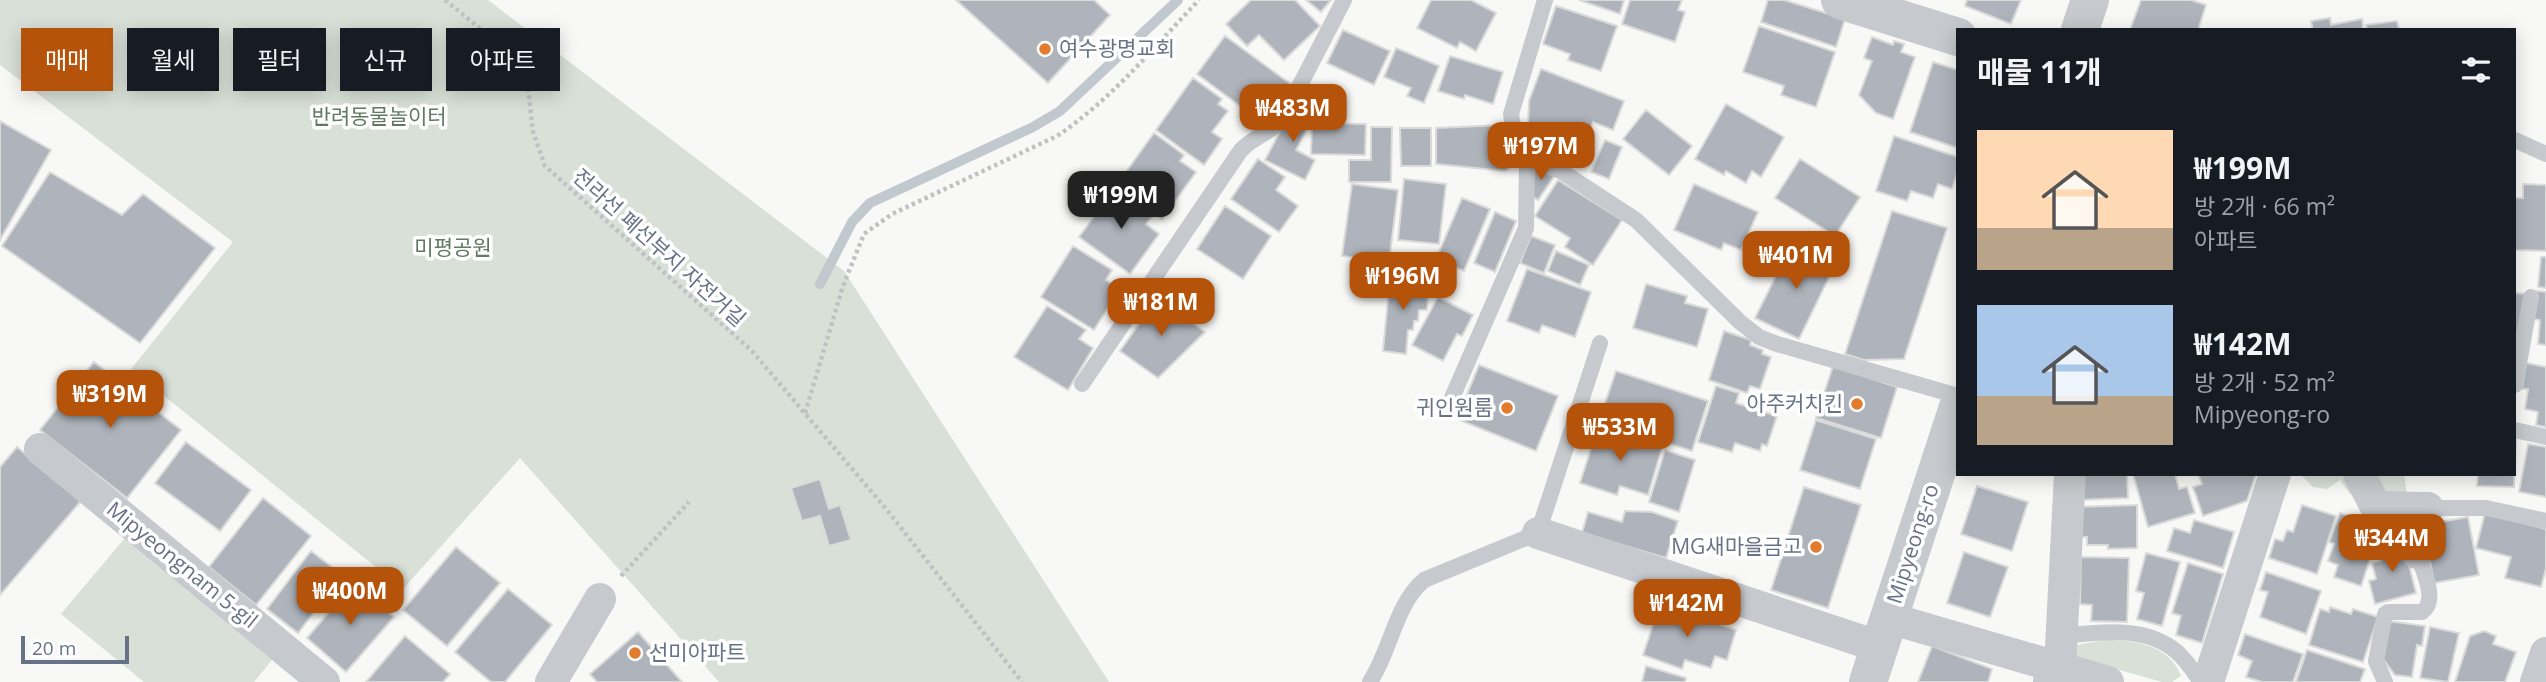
<!DOCTYPE html>
<html lang="ko">
<meta charset="utf-8">
<style>
body{margin:0;font-family:"Open Sans","Noto Sans KR",sans-serif;background:#20242c;color:#f1f3f6;height:100vh;display:flex;flex-direction:column;font-size:26px;white-space:nowrap}
*{box-sizing:border-box;margin:0}
p{font-size:23px;color:#9ea1a6}
.icon{flex:none;width:38px;height:38px;fill:none;stroke:currentColor;stroke-width:2;stroke-linecap:round;stroke-linejoin:round}
.map{position:relative;flex:1;overflow:hidden}
.drawer{position:absolute;left:1956px;top:28px;width:560px;height:448px;display:flex;flex-direction:column;background:#171b24;border-radius:0px;box-shadow:0 4px 18px #0003}
.drawer>*{flex:none}
.banner{position:absolute;left:21px;top:28px;width:665px;height:63px;display:flex;gap:14px}
.scale{position:absolute;left:21px;bottom:18px;width:108px;box-sizing:border-box;padding-left:7px;border:4px solid #677287;border-top:0;font-size:19px;line-height:24px;white-space:nowrap;color:#677287;-webkit-text-stroke:5px #fff;paint-order:stroke}
.price{position:absolute;translate:-50% -60px;padding:0 16px;border-radius:14px;background:#b45309;color:#fff;font-size:23px;line-height:46px;filter:drop-shadow(0 2px 4px #0008)}
.price::after{content:'';position:absolute;left:50%;top:42px;width:21px;height:16px;margin-left:-10px;background:inherit;clip-path:polygon(0 0,100% 0,50% 100%)}
.price.active{background:#222;color:#fff}
ul{padding:0;list-style:none}
li{display:flex;align-items:center;gap:21px;height:175px;padding:0 21px}
li span{display:grid;place-items:center;flex:none;width:196px;height:140px;border-radius:0px;color:#555}
li>.icon{margin-inline-start:auto}
span .icon{width:84px;height:84px;fill:#fffc;stroke-width:1}
li b{font-size:30px}
h2{display:flex;justify-content:space-between;align-items:center;height:84px;padding:0 21px;font-size:30px}
.chip{padding:0 24px;border-radius:0px;background:#171b24;box-shadow:0 4px 18px #0003;font-size:24px;line-height:63px}
.chip.active{background:#b45309;color:#fff}
.map>svg:first-child{display:block}
.green{fill:#d8e0d7}
.lines{fill:none;stroke-linecap:round;stroke-linejoin:round}
.stream{stroke:#c1c8ce;stroke-width:10}
.building{fill:#afb4bc;stroke:#dadad8;stroke-width:2}
.path{stroke:#c0c1c4;stroke-width:4.5;stroke-dasharray:3.5 3.5;stroke-linecap:butt}
.service{stroke:#c6c9cd;stroke-width:16}
.minor{stroke:#c6c9cd;stroke-width:32}
.tertiary{stroke:#c6c9cd;stroke-width:38}
.poi-dot{fill:#e27b2c;stroke:#fff;stroke-width:2.5}
.labels{text-anchor:middle;stroke-width:7;stroke-linejoin:round;paint-order:stroke}
.poi-label{font-size:21px;fill:#677287;stroke:#fff;text-anchor:end}
.park-label{font-size:21px;fill:#627962;stroke:#fff}
.street-label{font-size:21px;fill:#677287;stroke:#fff}
</style>
<div class="map">
<svg width="2546" height="682" viewBox="0 0 2546 682">
<rect width="100%" height="100%" fill="#f8f8f6"/>
<path class="green" d="M 0,0 L 488,0 L 844,271 L 1109,682 L 719,682 L 520,458 L 403,589 L 131,369 L 233,242 L 0,65 Z
M 2300,474 L 2404,474 L 2408,502 L 2394,503 L 2350,494 L 2340,480 L 2327,489 L 2313,487 Z
M 124,539 L 272,660 L 254,682 L 144,682 L 61,614 Z
M 2105,640 C 2134,640 2170,645 2181,676 L 2172,682 L 2162,682 L 2074,657 L 2077,645 Z"/>
<g class="lines">
<path class="stream" d="M 820,284 L 852,222 L 870,203 L 1033,127 L 1060,111 L 1178,0"/>
</g>
<path class="building" d="M 956,0 L 1094,0 L 1110,15 L 1048,83 Z
M 1251,0 L 1295,0 L 1320,26 L 1284,60 L 1259,35 L 1247,46 L 1226,24 Z
M 1306,0 L 1331,0 L 1321,12 Z
M 1431,0 L 1471,0 L 1496,13 L 1476,51 L 1460,42 L 1457,48 L 1417,28 Z
M 1579,0 L 1624,0 L 1620,14 Z
M 1630,0 L 1682,0 L 1678,10 L 1685,12 L 1675,42 L 1622,24 Z
M 1768,0 L 1784,0 L 1845,19 L 1836,47 L 1761,22 Z
M 1967,0 L 2021,0 L 2011,24 L 1965,6 Z
M 2141,0 L 2191,0 L 2206,5 L 2198,30 L 2130,30 Z
M 1556,6 L 1617,26 L 1601,71 L 1568,60 L 1570,54 L 1543,44 Z
M 2330,18 L 2331,25 L 2362,19 L 2363,30 L 2313,30 L 2311,21 Z
M 2397,21 L 2399,30 L 2367,30 L 2366,25 Z
M 1759,26 L 1835,52 L 1816,107 L 1781,95 L 1784,86 L 1743,72 Z
M 1343,30 L 1390,51 L 1374,85 L 1327,63 Z
M 1225,36 L 1292,85 L 1263,123 L 1197,74 Z
M 1872,37 L 1893,45 L 1894,41 L 1904,44 L 1901,52 L 1915,57 L 1893,119 L 1876,113 L 1859,95 L 1872,61 L 1864,58 Z
M 1396,48 L 1439,66 L 1424,103 L 1407,96 L 1411,88 L 1384,77 Z
M 1450,56 L 1503,72 L 1493,104 L 1465,95 L 1464,99 L 1438,91 Z
M 1933,62 L 1958,70 L 1958,148 L 1910,132 Z
M 1541,69 L 1624,101 L 1613,130 L 1593,122 L 1588,137 L 1579,133 L 1577,138 L 1568,134 L 1566,141 L 1528,127 L 1529,101 Z
M 1193,78 L 1222,99 L 1218,104 L 1228,111 L 1212,132 L 1222,139 L 1204,165 L 1156,130 Z
M 1295,103 L 1315,113 L 1296,150 L 1315,160 L 1305,180 L 1265,160 Z
M 1726,104 L 1784,137 L 1761,177 L 1752,171 L 1746,183 L 1726,171 L 1724,175 L 1695,159 Z
M 1646,110 L 1692,146 L 1669,175 L 1623,139 Z
M 0,121 L 51,150 L 0,240 Z
M 1312,123 L 1366,124 L 1365,155 L 1311,154 Z
M 1502,125 L 1517,162 L 1505,171 L 1436,164 L 1436,128 Z
M 1371,127 L 1392,127 L 1391,182 L 1349,182 L 1349,160 L 1371,160 Z
M 1400,128 L 1431,128 L 1431,166 L 1401,166 Z
M 1154,133 L 1184,155 L 1180,161 L 1196,172 L 1162,219 L 1116,186 Z
M 1894,136 L 1958,157 L 1958,170 L 1952,189 L 1938,184 L 1933,198 L 1911,191 L 1907,201 L 1876,191 Z
M 1605,140 L 1622,147 L 1609,179 L 1591,172 Z
M 1258,159 L 1285,177 L 1276,190 L 1298,206 L 1279,232 L 1231,199 Z
M 1800,159 L 1860,197 L 1835,236 L 1775,198 Z
M 1543,169 L 1555,175 L 1538,200 L 1532,196 L 1534,171 Z
M 50,172 L 122,215 L 143,194 L 215,248 L 140,343 L 2,246 Z
M 1404,179 L 1446,184 L 1439,244 L 1398,240 Z
M 1558,180 L 1622,220 L 1593,265 L 1565,247 L 1570,238 L 1535,216 Z
M 1352,184 L 1398,190 L 1389,262 L 1342,256 Z
M 1694,184 L 1758,212 L 1741,250 L 1724,243 L 1721,250 L 1674,230 Z
M 2523,184 L 2546,185 L 2546,251 L 2515,250 L 2515,198 L 2523,198 Z
M 1115,188 L 1153,215 L 1146,224 L 1159,234 L 1130,274 L 1079,237 Z
M 1462,198 L 1490,209 L 1464,271 L 1436,259 Z
M 1225,206 L 1271,236 L 1243,279 L 1197,249 Z
M 1892,211 L 1947,228 L 1904,359 L 1864,360 L 1845,354 Z
M 1495,212 L 1516,221 L 1495,272 L 1474,263 Z
M 1531,236 L 1555,245 L 1544,273 L 1520,263 Z
M 1793,242 L 1836,263 L 1799,339 L 1755,318 Z
M 1073,246 L 1112,270 L 1106,280 L 1120,289 L 1094,330 L 1041,297 Z
M 1556,251 L 1589,265 L 1580,285 L 1548,271 Z
M 2541,257 L 2546,257 L 2546,288 L 2538,287 Z
M 1527,269 L 1591,292 L 1575,337 L 1542,325 L 1539,333 L 1507,321 Z
M 1390,278 L 1429,282 L 1427,310 L 1419,310 L 1418,321 L 1414,321 L 1413,330 L 1408,330 L 1406,354 L 1383,351 Z
M 1646,284 L 1687,296 L 1685,303 L 1708,309 L 1697,347 L 1633,328 Z
M 2537,291 L 2546,292 L 2546,345 L 2538,344 L 2540,320 L 2533,319 Z
M 2515,293 L 2525,294 L 2515,345 Z
M 1158,297 L 1205,332 L 1158,378 L 1120,351 Z
M 1438,297 L 1473,315 L 1462,336 L 1457,334 L 1443,361 L 1412,345 Z
M 1047,306 L 1086,330 L 1079,339 L 1093,348 L 1068,390 L 1014,357 Z
M 1724,331 L 1751,340 L 1750,345 L 1763,350 L 1762,354 L 1771,357 L 1760,389 L 1750,386 L 1747,393 L 1709,380 Z
M 94,362 L 181,430 L 127,498 L 40,430 Z
M 2526,363 L 2546,367 L 2546,427 L 2536,425 L 2538,412 L 2525,409 L 2528,389 L 2522,389 Z
M 1479,365 L 1558,396 L 1536,451 L 1457,419 Z
M 1833,366 L 1897,387 L 1881,438 L 1816,418 Z
M 1616,371 L 1708,401 L 1692,451 L 1599,421 Z
M 1716,386 L 1739,393 L 1736,403 L 1777,416 L 1767,446 L 1762,444 L 1760,451 L 1735,443 L 1732,452 L 1698,442 Z
M 1816,420 L 1876,439 L 1860,489 L 1800,470 Z
M 1598,427 L 1662,448 L 1648,495 L 1620,486 L 1617,495 L 1580,483 Z
M 2515,440 L 2516,440 L 2514,487 L 2477,486 L 2478,474 L 2515,474 Z
M 186,442 L 251,490 L 220,531 L 155,483 Z
M 2528,444 L 2546,447 L 2546,497 L 2519,492 Z
M 17,447 L 81,501 L 0,595 L 0,467 Z
M 1665,450 L 1695,460 L 1679,512 L 1649,502 Z
M 2077,474 L 2127,474 L 2128,498 L 2078,500 Z
M 2133,474 L 2175,474 L 2179,489 L 2187,487 L 2195,513 L 2148,527 Z
M 2198,474 L 2256,474 L 2247,501 L 2203,516 L 2193,487 L 2202,484 Z
M 820,479 L 829,509 L 840,505 L 851,540 L 829,546 L 820,516 L 802,521 L 791,488 Z
M 1977,486 L 2028,502 L 2012,551 L 1961,534 Z
M 1804,487 L 1861,505 L 1828,608 L 1771,590 Z
M 263,498 L 311,536 L 256,605 L 209,567 Z
M 2137,505 L 2137,548 L 2108,549 L 2108,545 L 2087,545 L 2087,537 L 2076,537 L 2075,507 Z
M 2302,505 L 2336,516 L 2317,574 L 2269,558 L 2275,539 L 2283,541 L 2287,530 L 2293,532 Z
M 1625,511 L 1652,512 L 1678,521 L 1666,558 L 1582,533 L 1588,512 L 1622,522 Z
M 2340,513 L 2381,526 L 2361,586 L 2334,577 L 2338,565 L 2328,561 L 2334,544 L 2329,542 Z
M 2485,513 L 2546,529 L 2546,568 L 2541,587 L 2505,578 L 2511,557 L 2476,548 Z
M 2468,517 L 2479,575 L 2434,583 L 2423,525 Z
M 2194,520 L 2234,532 L 2223,568 L 2167,551 L 2174,528 L 2190,533 Z
M 2403,541 L 2416,593 L 2375,604 L 2369,581 L 2376,579 L 2372,563 L 2381,561 L 2378,547 Z
M 456,547 L 500,583 L 447,646 L 403,610 Z
M 311,551 L 342,575 L 298,633 L 267,609 Z
M 1964,552 L 2008,567 L 1990,617 L 1947,603 Z
M 2146,553 L 2180,562 L 2162,626 L 2137,619 L 2144,593 L 2136,591 Z
M 2081,557 L 2129,558 L 2127,622 L 2091,621 L 2092,605 L 2080,604 Z
M 2188,563 L 2223,574 L 2202,643 L 2176,635 L 2181,616 L 2172,613 Z
M 2266,572 L 2321,591 L 2306,634 L 2260,617 L 2268,592 L 2260,590 Z
M 354,583 L 394,617 L 346,672 L 307,638 Z
M 508,589 L 552,625 L 505,682 L 491,682 L 455,652 Z
M 1660,604 L 1736,630 L 1727,660 L 1715,656 L 1711,668 L 1685,660 L 1682,669 L 1643,655 Z
M 2330,607 L 2351,614 L 2353,609 L 2378,617 L 2363,662 L 2309,645 L 2320,609 L 2329,612 Z
M 2388,621 L 2425,626 L 2422,646 L 2417,645 L 2412,677 L 2395,675 L 2383,659 Z
M 2430,627 L 2459,633 L 2448,682 L 2420,678 Z
M 2484,631 L 2496,636 L 2493,644 L 2516,652 L 2505,682 L 2455,682 L 2470,636 Z
M 638,632 L 682,682 L 597,682 L 590,674 Z
M 2245,634 L 2303,654 L 2293,682 L 2262,682 L 2246,677 L 2252,661 L 2238,655 Z
M 405,636 L 450,674 L 443,682 L 366,682 Z
M 1932,646 L 1992,669 L 1988,682 L 1918,682 Z
M 2307,650 L 2365,669 L 2360,682 L 2296,682 Z
M 1646,666 L 1686,678 L 1685,682 L 1642,682 Z"/>
<g class="lines">
<path class="path" d="M 445,0 L 515,57 L 524,66 L 527,79 L 533,132 L 545,166 L 751,350 L 887,510 L 1022,682
M 805,413 L 843,286 L 864,234 L 892,214 L 1057,136 C 1111,100 1154,47 1199,0
M 621,576 L 689,502"/>
<path class="service" d="M 2515,140 L 2546,154
M 1525,157 L 1561,171 L 1636,220 L 1740,322 L 1759,337 L 1777,344 L 1958,396
M 1082,384 L 1241,150 C 1254,136 1273,132 1283,118 L 1344,0
M 2515,385 L 2531,297
M 1448,407 L 1526,228 L 1527,163 L 1513,127 L 1511,114 L 1545,0
M 2515,430 L 2546,437
M 2428,508 L 2486,508 L 2546,521
M 2061,636 C 2099,632 2146,625 2177,652 C 2187,661 2194,672 2201,682
M 1370,682 C 1391,650 1395,605 1424,580 L 1538,533 L 1600,343
M 2385,682 L 2376,661 L 2385,614 L 2388,612 L 2422,612 C 2439,600 2422,569 2417,553"/>
<path class="minor" d="M 40,449 L 324,682
M 2359,474 L 2376,507 L 2409,540 L 2417,553
M 2376,507 L 2428,508
M 1538,533 L 1880,647
M 1889,618 L 2108,682
M 2049,681 L 2060,667 L 2070,474
M 551,682 L 600,599
M 2208,682 L 2275,474
M 2536,682 L 2546,653"/>
<path class="tertiary" d="M 1840,0 L 1958,37
M 2080,30 L 2090,0
M 1868,682 L 1958,407"/>
</g>
<g class="poi-dot">
<circle cx="1045" cy="49" r="7"/>
<circle cx="1857" cy="404" r="7"/>
<circle cx="1507" cy="408" r="7"/>
<circle cx="1816" cy="547" r="7"/>
<circle cx="635" cy="653" r="7"/>
</g>
<g class="labels">
<g class="poi-label">
<text x="1059" y="56" text-anchor="start">여수광명교회</text>
<text x="1843" y="411">아주커치킨</text>
<text x="1493" y="415">귀인원룸</text>
<text x="1802" y="554">MG새마을금고</text>
<text x="649" y="660" text-anchor="start">선미아파트</text>
</g>
<g class="park-label">
<text x="379" y="124">반려동물놀이터</text>
<text x="453" y="255">미평공원</text>
</g>
<g class="street-label">
<text transform="translate(659 248) rotate(42)" y="7">전라선 폐선부지 자전거길</text>
<text transform="translate(1913 544) rotate(-72)" y="7">Mipyeong-ro</text>
<text transform="translate(182 565) rotate(39)" y="7">Mipyeongnam 5-gil</text>
</g>
</g>
</svg>
<div class="scale">20 m</div>
<b class="price" style="left:1293px;top:144px">₩483M</b>
<b class="price" style="left:1541px;top:182px">₩197M</b>
<b class="price active" style="left:1121px;top:231px">₩199M</b>
<b class="price" style="left:1796px;top:291px">₩401M</b>
<b class="price" style="left:1403px;top:312px">₩196M</b>
<b class="price" style="left:1161px;top:338px">₩181M</b>
<b class="price" style="left:110px;top:430px">₩319M</b>
<b class="price" style="left:1620px;top:463px">₩533M</b>
<b class="price" style="left:2392px;top:574px">₩344M</b>
<b class="price" style="left:350px;top:627px">₩400M</b>
<b class="price" style="left:1687px;top:639px">₩142M</b>
<div class="banner">
<a class="chip active">매매</a>
<a class="chip">월세</a>
<a class="chip">필터</a>
<a class="chip">신규</a>
<a class="chip">아파트</a>
</div>
<section class="drawer">
<h2>매물 11개<svg class="icon" aria-label="filters" viewBox="0 0 24 24"><path d="M4 7h16M4 17h16"/><circle cx="9" cy="7" r="2"/><circle cx="15" cy="17" r="2"/></svg></h2>
<ul>
<li><span style="background:linear-gradient(#ffd9b3 70%,#b9a48a 0)"><svg class="icon" aria-label="home" viewBox="0 0 24 24"><path d="M3 11l9-7 9 7M6 9v11h12V9"/></svg></span><div><b>₩199M</b><p>방 2개 · 66 m²</p><p>아파트</p></div></li>
<li><span style="background:linear-gradient(#a9c7e8 65%,#b9a48a 0)"><svg class="icon" aria-label="home" viewBox="0 0 24 24"><path d="M3 11l9-7 9 7M6 9v11h12V9"/></svg></span><div><b>₩142M</b><p>방 2개 · 52 m²</p><p>Mipyeong-ro</p></div></li>
</ul>
</section>
</div>
